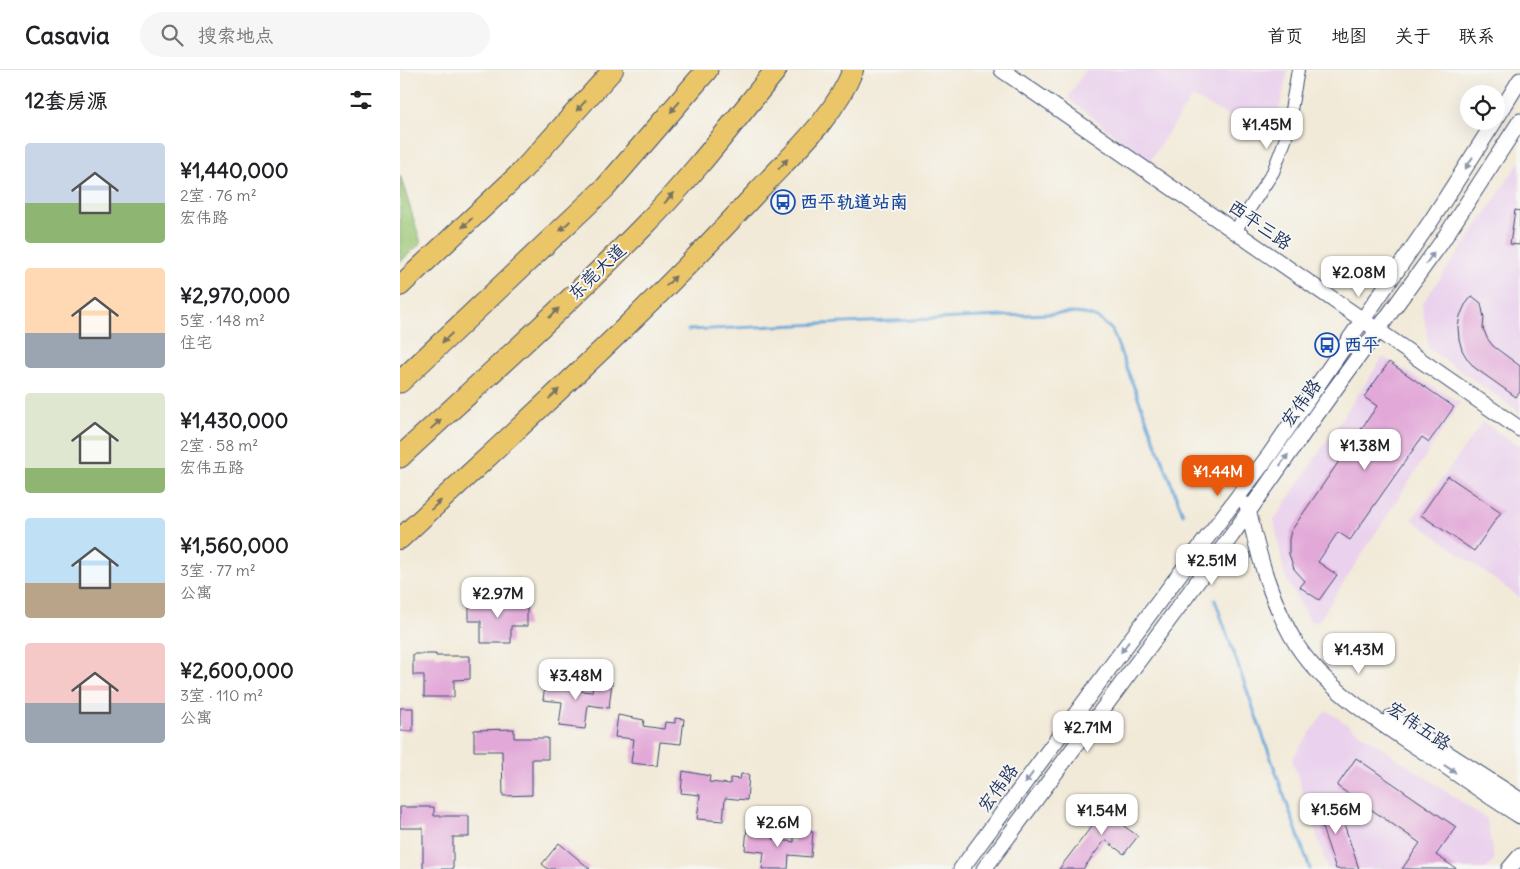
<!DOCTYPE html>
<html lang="zh">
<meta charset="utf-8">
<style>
body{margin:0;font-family:Delius,"LXGW WenKai TC",sans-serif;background:#f6f6f6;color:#202124;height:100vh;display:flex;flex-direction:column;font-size:19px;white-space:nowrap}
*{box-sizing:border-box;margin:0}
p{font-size:16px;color:#757577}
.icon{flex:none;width:28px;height:28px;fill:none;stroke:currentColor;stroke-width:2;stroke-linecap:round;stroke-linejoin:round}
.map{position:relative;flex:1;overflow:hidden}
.sheet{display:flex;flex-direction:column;background:#fff;width:400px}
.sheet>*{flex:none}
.controls{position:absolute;left:1060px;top:15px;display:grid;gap:10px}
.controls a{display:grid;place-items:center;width:45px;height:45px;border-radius:50%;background:#fff;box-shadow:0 5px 20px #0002;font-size:25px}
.price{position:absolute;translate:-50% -42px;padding:0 11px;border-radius:10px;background:#fff;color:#222;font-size:16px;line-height:32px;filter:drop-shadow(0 1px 2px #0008)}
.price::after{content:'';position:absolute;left:50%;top:30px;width:15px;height:11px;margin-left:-8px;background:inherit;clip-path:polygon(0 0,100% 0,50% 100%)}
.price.selected{background:#ea580c;color:#fff}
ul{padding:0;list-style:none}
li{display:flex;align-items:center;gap:15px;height:125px;padding:0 25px}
li span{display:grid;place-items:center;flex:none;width:140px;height:100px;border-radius:5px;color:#555}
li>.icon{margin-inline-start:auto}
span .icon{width:60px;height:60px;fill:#fffc;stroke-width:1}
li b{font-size:21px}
h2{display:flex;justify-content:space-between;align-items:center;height:60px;padding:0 25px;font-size:21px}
header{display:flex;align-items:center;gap:30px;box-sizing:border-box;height:70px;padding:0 25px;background:#fff;border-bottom:1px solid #e0e0e0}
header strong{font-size:24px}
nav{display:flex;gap:28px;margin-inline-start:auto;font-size:18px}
.search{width:350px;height:45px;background:#f6f6f6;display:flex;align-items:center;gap:12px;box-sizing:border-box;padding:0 18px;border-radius:28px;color:#757577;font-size:19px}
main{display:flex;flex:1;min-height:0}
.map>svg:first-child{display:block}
.built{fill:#ead1ed}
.green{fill:#9bc876;stroke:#5b7c6a}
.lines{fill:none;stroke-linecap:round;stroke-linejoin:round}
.stream{stroke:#65a6d9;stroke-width:3}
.building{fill:#e2a8d8}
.minor-casing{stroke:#3b4b70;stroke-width:14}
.tertiary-casing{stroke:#3b4b70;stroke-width:17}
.primary-casing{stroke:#3b4b70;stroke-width:22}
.trunk-casing{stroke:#3b4b70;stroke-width:23}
.minor{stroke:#fff;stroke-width:12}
.tertiary{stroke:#fff;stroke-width:15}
.primary{stroke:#ebc669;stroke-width:20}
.trunk{stroke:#ebc669;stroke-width:21}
.oneway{fill:#797363}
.oneway2{fill:#8d97ae}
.labels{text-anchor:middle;stroke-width:4;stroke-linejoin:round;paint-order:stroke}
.transit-label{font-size:18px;font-weight:bold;fill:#164399;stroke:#f6f6f2;text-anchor:start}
.street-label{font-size:18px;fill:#1b2f5e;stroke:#f6f6f2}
</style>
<header>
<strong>Casavia</strong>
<div class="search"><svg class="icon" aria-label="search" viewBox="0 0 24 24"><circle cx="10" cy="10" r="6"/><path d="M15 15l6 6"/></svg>搜索地点</div>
<nav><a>首页</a><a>地图</a><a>关于</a><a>联系</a></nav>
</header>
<main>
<section class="sheet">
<h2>12套房源<svg class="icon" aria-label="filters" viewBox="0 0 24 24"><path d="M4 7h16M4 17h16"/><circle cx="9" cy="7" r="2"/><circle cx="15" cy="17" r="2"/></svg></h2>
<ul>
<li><span style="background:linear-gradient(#c9d6e8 60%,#8fb573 0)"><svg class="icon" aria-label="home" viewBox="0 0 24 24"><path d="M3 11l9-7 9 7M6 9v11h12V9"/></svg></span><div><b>¥1,440,000</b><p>2室 · 76 m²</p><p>宏伟路</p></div></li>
<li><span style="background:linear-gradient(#ffd9b3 65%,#9aa5b1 0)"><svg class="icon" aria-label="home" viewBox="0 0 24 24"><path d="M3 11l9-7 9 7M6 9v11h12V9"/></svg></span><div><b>¥2,970,000</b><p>5室 · 148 m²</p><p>住宅</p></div></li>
<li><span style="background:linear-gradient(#dfe7d0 75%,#8fb573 0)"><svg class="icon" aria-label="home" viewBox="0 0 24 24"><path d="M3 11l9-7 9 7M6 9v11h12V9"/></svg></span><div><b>¥1,430,000</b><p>2室 · 58 m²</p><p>宏伟五路</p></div></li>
<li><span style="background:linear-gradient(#bfe0f5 65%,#b9a48a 0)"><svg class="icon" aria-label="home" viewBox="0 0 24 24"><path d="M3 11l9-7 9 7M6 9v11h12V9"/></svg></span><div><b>¥1,560,000</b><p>3室 · 77 m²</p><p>公寓</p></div></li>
<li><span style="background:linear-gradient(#f6c9c9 60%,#9aa5b1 0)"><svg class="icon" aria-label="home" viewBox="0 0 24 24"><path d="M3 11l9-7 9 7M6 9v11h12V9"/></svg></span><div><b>¥2,600,000</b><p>3室 · 110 m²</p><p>公寓</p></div></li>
</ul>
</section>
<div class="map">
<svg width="1120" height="799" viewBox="0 0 1120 799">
<rect width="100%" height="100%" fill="#f6f6f2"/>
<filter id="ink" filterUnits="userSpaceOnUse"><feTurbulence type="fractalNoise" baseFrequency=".02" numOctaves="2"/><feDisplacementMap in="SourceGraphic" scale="10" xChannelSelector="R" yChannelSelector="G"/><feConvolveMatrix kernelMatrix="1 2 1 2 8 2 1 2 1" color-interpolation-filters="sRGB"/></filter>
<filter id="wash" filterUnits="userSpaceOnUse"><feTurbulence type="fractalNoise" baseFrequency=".0096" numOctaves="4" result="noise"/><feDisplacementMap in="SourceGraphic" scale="20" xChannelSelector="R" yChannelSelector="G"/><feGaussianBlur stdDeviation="1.12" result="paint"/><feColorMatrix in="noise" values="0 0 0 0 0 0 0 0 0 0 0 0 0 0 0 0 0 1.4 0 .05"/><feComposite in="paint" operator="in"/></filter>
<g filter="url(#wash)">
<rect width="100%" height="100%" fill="#f2ead8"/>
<path class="built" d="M 685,0 L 888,0 L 873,68 L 792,27 L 749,92 L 668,28 Z
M 1120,91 L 1120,342 L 1029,279 L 1022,234 L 1080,152 Z
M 983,287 L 1060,333 L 918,552 L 910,551 L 885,507 L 874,450 Z
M 1083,352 L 1120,377 L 1120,528 L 1012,449 Z
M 926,640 L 1087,749 L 1094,790 L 1086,799 L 928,799 L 892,689 Z"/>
<path class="green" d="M 0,105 L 21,173 L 0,192 Z"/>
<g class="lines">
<path class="stream" d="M 288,260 L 671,243 C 692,244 697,246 712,260 L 783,444
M 815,530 L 910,799"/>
</g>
<g id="blocks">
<path class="building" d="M 1115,140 L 1120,141 L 1120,175 L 1110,174 Z
M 1072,226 L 1081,233 L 1084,248 L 1083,258 L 1087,268 L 1093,276 L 1120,296 L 1120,322 L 1116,327 L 1075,298 L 1068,290 L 1062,280 L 1059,269 L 1058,257 L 1060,246 L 1065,235 Z
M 989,292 L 1054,337 L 1029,372 L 1022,367 L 950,470 L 938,462 L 918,492 L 937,505 L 919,530 L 900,517 L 905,511 L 894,499 L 889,484 L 889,469 L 891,461 L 977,336 L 964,327 Z
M 1048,406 L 1101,442 L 1074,481 L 1021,445 Z
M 69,530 L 92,530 L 92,532 L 127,532 L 127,556 L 111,556 L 111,573 L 81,573 L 81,551 L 69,551 Z
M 13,584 L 36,584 L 36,586 L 70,586 L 70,609 L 54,610 L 54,627 L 24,627 L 24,605 L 13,605 Z
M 146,608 L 172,613 L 171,620 L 192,622 L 193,615 L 203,616 L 203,611 L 212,612 L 209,638 L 188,635 L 185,659 L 159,656 L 162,632 L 143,630 Z
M 0,638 L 13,638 L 13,661 L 0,661 Z
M 218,645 L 244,650 L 243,656 L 264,659 L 265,652 L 275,653 L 275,648 L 284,649 L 281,674 L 260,672 L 257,696 L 231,693 L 234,669 L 215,667 Z
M 114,659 L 114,668 L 148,668 L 148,689 L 132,689 L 132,725 L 103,726 L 102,681 L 74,681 L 74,660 Z
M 956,688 L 1056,757 L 1036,785 L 1057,799 L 1002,799 L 1020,773 L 937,716 Z
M 283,701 L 310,706 L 309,712 L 330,714 L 330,708 L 340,709 L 341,704 L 349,704 L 347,730 L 325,728 L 323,751 L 297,749 L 300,725 L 281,723 Z
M 714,727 L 729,738 L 718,752 L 738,766 L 724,784 L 705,770 L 683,799 L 659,799 Z
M 935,727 L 959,799 L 936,799 L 914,734 Z
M 0,737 L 34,737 L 34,746 L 69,746 L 69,767 L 53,767 L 53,799 L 23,799 L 23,758 L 0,758 Z
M 347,758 L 374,763 L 373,769 L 394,772 L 394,765 L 404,766 L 405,761 L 413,762 L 411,787 L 389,785 L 388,799 L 362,799 L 364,782 L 345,780 Z
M 159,773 L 190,799 L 148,799 L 142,794 Z"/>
</g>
</g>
<g filter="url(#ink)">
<use href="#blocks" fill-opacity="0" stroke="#3b4b70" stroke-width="1"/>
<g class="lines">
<g class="minor-casing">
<path id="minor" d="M 835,161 L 873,102 L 886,68 L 898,0"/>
</g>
<g class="tertiary-casing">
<path id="tertiary" d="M 602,0 L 1120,359
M 1096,49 L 1120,10
M 847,435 C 858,484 871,534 898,577 C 927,621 991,660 1035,689 C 1063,708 1091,728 1120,746
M 991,647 L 1120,730
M 561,799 L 754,538 L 870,384 L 1031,151 L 1095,51
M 584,799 L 832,465 L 924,334 L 1041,173 L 1120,51
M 1109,799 L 1120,786"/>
</g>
<g class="primary-casing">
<path id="primary" d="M 0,216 L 120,103 L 213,0
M 0,469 C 121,355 246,244 358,121 C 392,84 434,48 453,0"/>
</g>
<g class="trunk-casing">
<path id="trunk" d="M 0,312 L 205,118 L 307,0
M 0,387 C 82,311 166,236 244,156 C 291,108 333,53 376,0"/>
</g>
<use href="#minor" class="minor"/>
<use href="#tertiary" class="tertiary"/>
<use href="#primary" class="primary"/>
<use href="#trunk" class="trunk"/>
</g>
<defs><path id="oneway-solid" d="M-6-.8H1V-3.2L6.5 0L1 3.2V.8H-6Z" transform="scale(1.25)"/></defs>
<g class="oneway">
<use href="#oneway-solid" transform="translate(181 36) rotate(132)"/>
<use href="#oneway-solid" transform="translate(275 37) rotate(131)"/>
<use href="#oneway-solid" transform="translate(383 94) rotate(-48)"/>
<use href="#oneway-solid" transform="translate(269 128) rotate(-49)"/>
<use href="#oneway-solid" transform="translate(67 153) rotate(137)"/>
<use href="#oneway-solid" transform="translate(165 156) rotate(136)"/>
<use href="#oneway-solid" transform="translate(271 211) rotate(-45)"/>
<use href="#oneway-solid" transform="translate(154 243) rotate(-44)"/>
<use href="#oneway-solid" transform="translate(47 268) rotate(137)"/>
<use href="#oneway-solid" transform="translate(154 324) rotate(-43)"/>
<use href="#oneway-solid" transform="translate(36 354) rotate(-43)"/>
<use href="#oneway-solid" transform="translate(36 435) rotate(-43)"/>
</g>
<g class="oneway2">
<use href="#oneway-solid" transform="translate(1069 93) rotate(122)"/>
<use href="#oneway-solid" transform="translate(1030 188) rotate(-55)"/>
<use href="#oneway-solid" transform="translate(884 390) rotate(-54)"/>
<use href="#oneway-solid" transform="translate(725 577) rotate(126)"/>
<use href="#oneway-solid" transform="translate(1050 699) rotate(34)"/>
<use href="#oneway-solid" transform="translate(629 708) rotate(126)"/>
</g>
</g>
<defs>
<g id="bus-ring" transform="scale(1.25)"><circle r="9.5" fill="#f6f6f2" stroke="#1a4fb4" stroke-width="1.5"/><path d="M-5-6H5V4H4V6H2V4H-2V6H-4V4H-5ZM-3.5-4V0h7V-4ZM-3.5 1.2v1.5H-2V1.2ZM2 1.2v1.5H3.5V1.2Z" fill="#1a4fb4"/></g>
</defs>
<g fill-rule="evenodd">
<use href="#bus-ring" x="383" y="132"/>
<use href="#bus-ring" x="927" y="275"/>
</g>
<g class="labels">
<g class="transit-label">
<text x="400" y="138">西平轨道站南</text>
<text x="944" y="281">西平</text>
</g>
<g class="street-label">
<text transform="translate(860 155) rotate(35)" y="6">西平三路</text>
<text transform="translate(197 202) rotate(-44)" y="6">东莞大道</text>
<text transform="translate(901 333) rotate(-54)" y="6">宏伟路</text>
<text transform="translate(1019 656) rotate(34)" y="6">宏伟五路</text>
<text transform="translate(598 718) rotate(-54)" y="6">宏伟路</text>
</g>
</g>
</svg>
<div class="controls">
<a><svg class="icon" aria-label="locate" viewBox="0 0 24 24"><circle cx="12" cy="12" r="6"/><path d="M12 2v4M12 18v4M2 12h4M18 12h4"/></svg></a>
</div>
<b class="price" style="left:867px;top:80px">¥1.45M</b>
<b class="price" style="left:959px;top:228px">¥2.08M</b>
<b class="price" style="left:965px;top:401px">¥1.38M</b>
<b class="price selected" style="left:818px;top:427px">¥1.44M</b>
<b class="price" style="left:812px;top:516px">¥2.51M</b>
<b class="price" style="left:98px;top:549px">¥2.97M</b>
<b class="price" style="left:959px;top:605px">¥1.43M</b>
<b class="price" style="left:176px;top:631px">¥3.48M</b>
<b class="price" style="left:688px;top:683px">¥2.71M</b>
<b class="price" style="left:936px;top:765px">¥1.56M</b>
<b class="price" style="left:702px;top:766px">¥1.54M</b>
<b class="price" style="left:378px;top:778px">¥2.6M</b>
</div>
</main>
